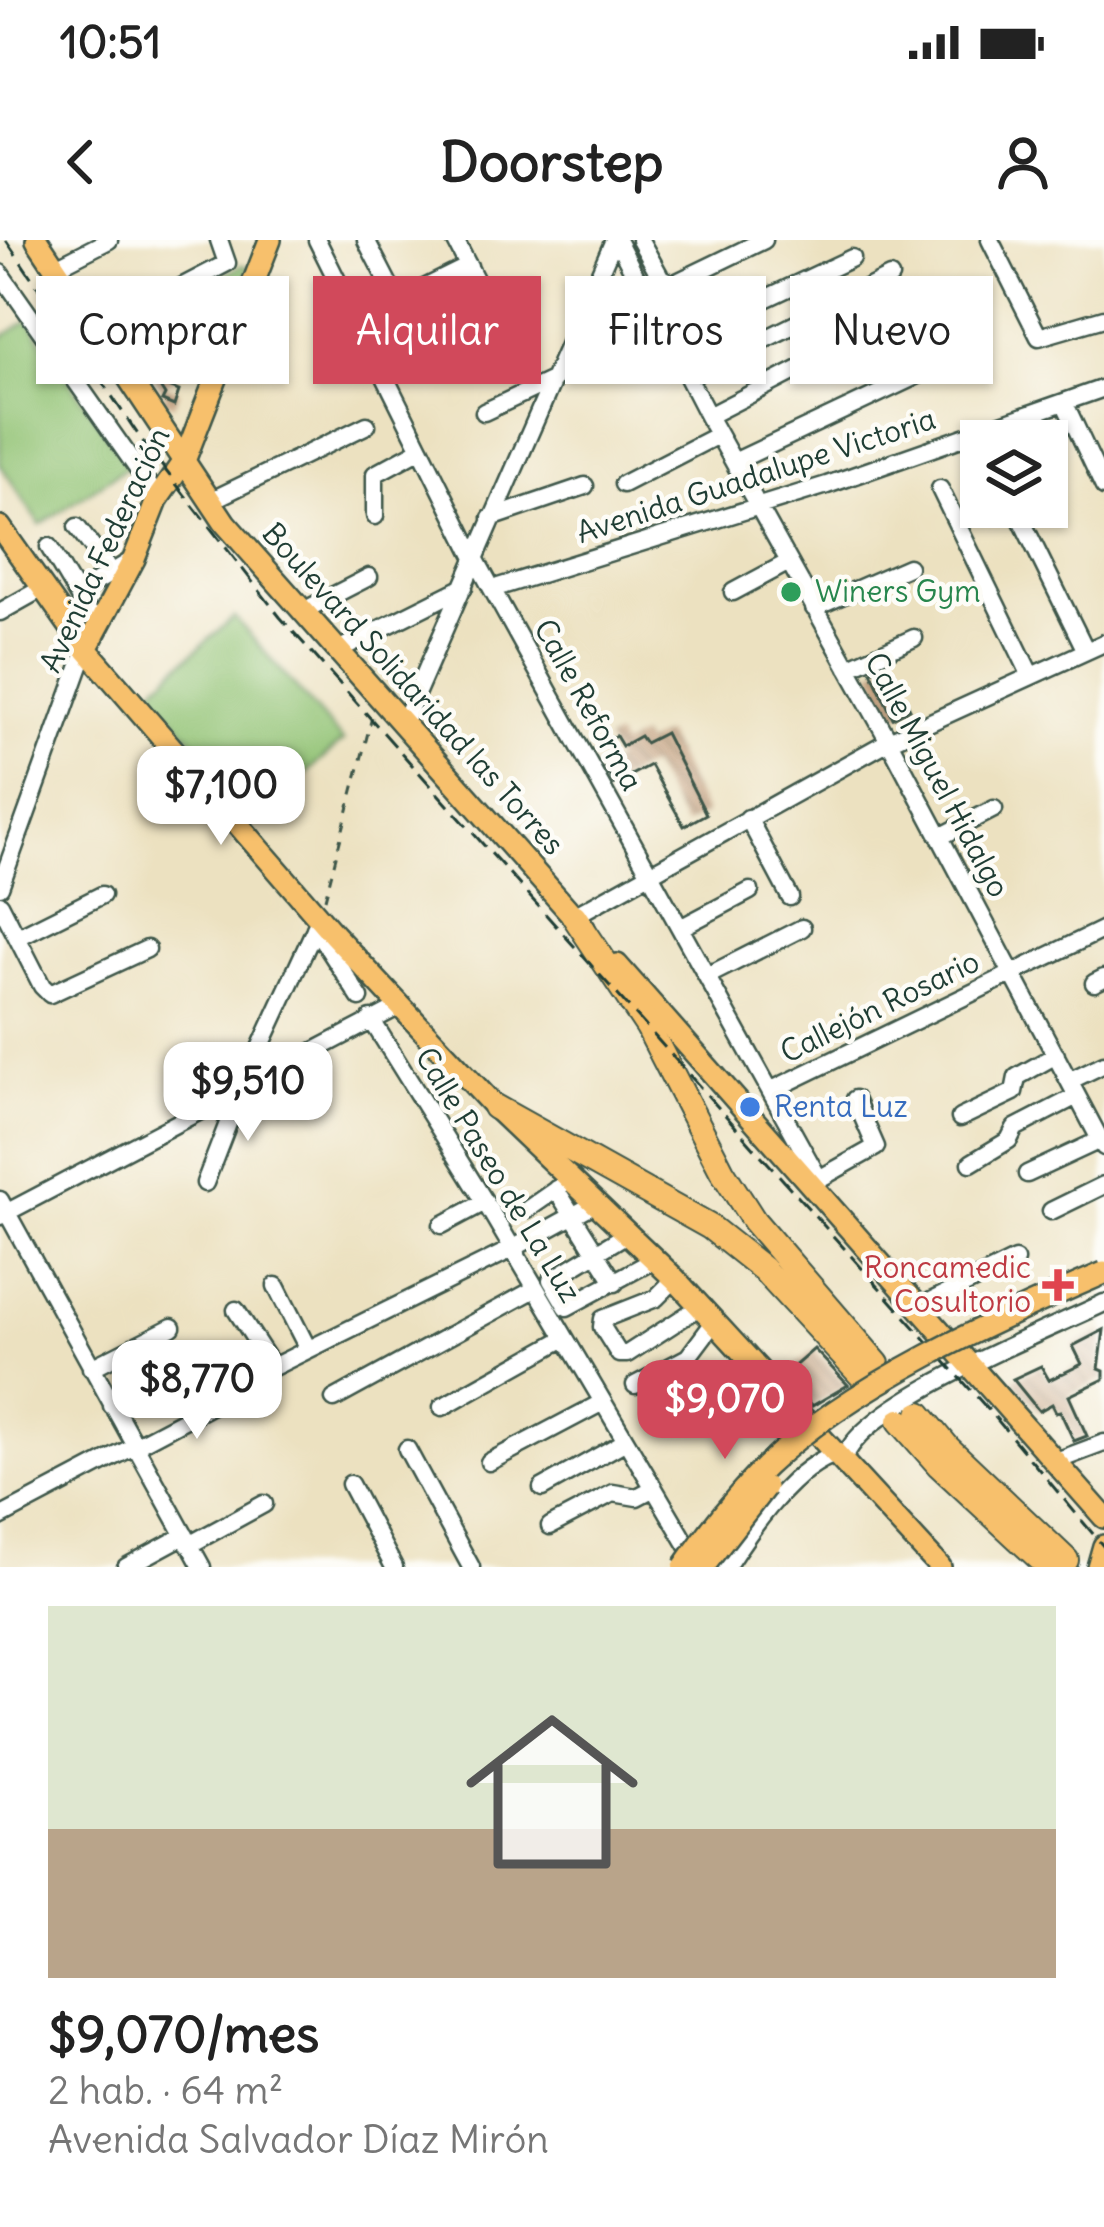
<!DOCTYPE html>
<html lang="es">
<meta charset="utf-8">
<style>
body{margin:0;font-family:Delius,sans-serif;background:#f6f6f6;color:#222;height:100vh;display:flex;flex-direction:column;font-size:45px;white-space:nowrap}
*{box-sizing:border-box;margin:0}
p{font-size:39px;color:#767676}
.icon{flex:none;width:66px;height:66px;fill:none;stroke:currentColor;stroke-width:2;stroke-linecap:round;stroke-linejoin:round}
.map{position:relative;height:1327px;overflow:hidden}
.side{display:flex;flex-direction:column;background:#fff;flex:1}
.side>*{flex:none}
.hud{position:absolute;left:36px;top:36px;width:1032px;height:108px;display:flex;gap:24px}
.controls{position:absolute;left:960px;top:180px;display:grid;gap:24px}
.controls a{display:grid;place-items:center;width:108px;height:108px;border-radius:0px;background:#fff;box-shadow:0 3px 9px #0004;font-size:60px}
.price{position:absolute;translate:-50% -102px;padding:0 27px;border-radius:24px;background:#fff;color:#222;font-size:39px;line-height:78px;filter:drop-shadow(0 3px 6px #0008)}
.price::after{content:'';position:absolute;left:50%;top:72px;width:36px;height:27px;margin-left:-18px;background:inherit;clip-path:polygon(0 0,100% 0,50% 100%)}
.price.current{background:#d1495b;color:#fff}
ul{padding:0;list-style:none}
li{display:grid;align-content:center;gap:24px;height:636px;padding:0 48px}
li span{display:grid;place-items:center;height:372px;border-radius:0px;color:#555}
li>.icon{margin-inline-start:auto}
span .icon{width:216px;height:216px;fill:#fffc;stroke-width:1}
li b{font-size:51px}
.tag{padding:0 42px;border-radius:0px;background:#fff;box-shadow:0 3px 9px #0004;font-size:42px;line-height:108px}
.tag.current{background:#d1495b;color:#fff}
.status{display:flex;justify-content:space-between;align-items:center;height:84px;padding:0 60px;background:#fff;direction:ltr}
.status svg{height:33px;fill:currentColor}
header{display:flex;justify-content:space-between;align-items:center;height:156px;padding:0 48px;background:#fff;font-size:54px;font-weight:700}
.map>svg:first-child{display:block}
.grass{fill:#91c273;stroke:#588054;stroke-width:3}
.park{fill:url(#park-crowns);stroke:#588054;stroke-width:3}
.building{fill:url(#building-back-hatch)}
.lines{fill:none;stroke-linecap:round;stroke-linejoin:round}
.minor-casing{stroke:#3e5649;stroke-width:21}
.major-casing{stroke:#3e5649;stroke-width:26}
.highway-casing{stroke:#3e5649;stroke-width:28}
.path{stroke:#3e5649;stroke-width:3;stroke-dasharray:9 9;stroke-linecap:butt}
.minor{stroke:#fff;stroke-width:16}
.major{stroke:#f7c06c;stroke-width:21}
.highway{stroke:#f7c06c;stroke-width:24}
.rail{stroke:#1f3d34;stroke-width:3;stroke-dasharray:18 9;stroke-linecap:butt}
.major-bridge-casing{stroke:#3e5649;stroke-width:26;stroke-linecap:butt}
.major-bridge{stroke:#f7c06c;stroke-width:21}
.leisure-dot{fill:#2e9e5b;stroke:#fdfcf7;stroke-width:4.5}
.shop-dot{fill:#3f7fe0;stroke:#fdfcf7;stroke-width:4.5}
.health-dot{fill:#e0444e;stroke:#fdfcf7;stroke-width:4.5}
.labels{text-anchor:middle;stroke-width:9;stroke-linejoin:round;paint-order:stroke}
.street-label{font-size:30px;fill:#1f3d34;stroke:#fdfcf7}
.leisure-label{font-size:30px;fill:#27864d;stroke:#fdfcf7;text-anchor:start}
.shop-label{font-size:30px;fill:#366cbe;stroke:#fdfcf7;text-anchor:start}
.health-label{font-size:30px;fill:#be3a42;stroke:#fdfcf7;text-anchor:end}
</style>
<div class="status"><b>10:51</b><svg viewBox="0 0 49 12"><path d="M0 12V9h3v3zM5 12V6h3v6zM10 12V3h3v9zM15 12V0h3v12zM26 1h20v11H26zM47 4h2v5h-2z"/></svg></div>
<header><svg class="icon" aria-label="back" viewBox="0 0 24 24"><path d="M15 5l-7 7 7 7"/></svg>Doorstep<svg class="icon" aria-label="person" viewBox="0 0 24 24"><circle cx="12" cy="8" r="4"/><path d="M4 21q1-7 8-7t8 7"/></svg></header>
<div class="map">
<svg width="1104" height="1327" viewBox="0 0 1104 1327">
<defs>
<pattern id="park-crowns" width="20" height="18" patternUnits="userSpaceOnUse" patternTransform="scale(3)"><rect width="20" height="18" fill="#91c273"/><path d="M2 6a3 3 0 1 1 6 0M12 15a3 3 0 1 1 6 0" fill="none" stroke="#769f5f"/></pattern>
<pattern id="building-back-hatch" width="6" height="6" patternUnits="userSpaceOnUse" patternTransform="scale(3)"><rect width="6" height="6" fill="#c39f7b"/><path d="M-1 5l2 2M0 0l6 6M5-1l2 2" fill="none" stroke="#9e8366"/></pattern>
</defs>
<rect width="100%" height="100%" fill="#fdfcf7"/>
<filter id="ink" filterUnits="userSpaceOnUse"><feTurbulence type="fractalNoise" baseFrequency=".00833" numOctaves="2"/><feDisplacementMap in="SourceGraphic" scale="24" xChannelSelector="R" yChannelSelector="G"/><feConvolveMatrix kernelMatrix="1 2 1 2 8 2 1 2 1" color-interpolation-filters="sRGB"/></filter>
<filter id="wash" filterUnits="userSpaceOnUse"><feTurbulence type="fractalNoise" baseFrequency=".004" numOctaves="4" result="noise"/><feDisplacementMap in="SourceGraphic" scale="48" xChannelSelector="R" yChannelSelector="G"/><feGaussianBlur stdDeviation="2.7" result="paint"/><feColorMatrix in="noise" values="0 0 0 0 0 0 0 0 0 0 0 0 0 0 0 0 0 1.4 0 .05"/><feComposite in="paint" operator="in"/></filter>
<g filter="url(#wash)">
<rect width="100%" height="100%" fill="#ece1c0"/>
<path class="grass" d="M 28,80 L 128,226 L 40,285 L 0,224 L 0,99 Z
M 234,377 L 343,501 L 259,575 L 150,451 Z"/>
<path class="park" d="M 242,25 L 249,27 L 224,83 L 205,46 Z"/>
<g id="blocks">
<path class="building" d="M 211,83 L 215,92 L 203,119 L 197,117 L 193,127 L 164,145 L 179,151 L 174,166 L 162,161 L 165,155 L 149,130 L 143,133 L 136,123 Z
M 888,424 L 910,469 L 893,478 L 871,431 Z
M 665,493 L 706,574 L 684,586 L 650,525 L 614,544 L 605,527 L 616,521 L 606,501 L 616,496 L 622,506 L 640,496 L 645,503 Z
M 1104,1090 L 1099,1129 L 1104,1131 L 1104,1139 L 1069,1156 L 1087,1196 L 1074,1201 L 1060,1171 L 1056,1172 L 1052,1164 L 1039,1171 L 1013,1139 L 1041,1126 L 1049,1140 L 1082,1124 L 1073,1106 Z
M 814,1109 L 848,1145 L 812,1166 L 784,1135 Z"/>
</g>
</g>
<g filter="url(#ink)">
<use href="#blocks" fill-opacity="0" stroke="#3e5649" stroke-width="3"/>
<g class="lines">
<g class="minor-casing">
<path id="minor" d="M 317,0 L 476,320 L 819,939 L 808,944
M 366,0 L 403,72
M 455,0 L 476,41
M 617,0 L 708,176 L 889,501 L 1104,907
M 640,0 L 661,38 L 673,44 L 764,0
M 990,0 L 1039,97 L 1104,78
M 54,28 L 109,0
M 0,33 L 158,258
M 398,61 L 469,26
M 95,92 L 227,23 L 219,0
M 671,103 L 852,18
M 689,137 L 890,37
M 1064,162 L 1104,247
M 484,172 L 550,141
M 708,176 L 807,125
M 734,222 L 965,113
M 623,244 L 718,195
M 940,249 L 1031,436
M 210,261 L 367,185
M 1015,267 L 1086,411
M 375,276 L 375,234 L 421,209
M 491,278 L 585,246
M 77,287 L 112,333
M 49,307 L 77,354 L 134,319
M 492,349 L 827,245 L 1104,148
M 733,352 L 789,322
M 77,354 L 89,374
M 814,368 L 908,327
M 303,371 L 369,337
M 0,372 L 41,349
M 338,410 L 464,347
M 848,428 L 914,398
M 403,484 L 614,0
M 748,578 L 790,657
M 940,597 L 994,569
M 0,647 L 86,409
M 0,664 L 42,746 L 50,754 L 147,709
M 574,676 L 889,501 L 1104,403
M 682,687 L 750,651
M 315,688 L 360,758
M 18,697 L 102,655
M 709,735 L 802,688
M 1094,743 L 1104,738
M 371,779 L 485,962 L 688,1306
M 1069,841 L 1104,824
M 772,850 L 1104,689
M 960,878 L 1014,852 L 1017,837 L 1056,815
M 971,923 L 1009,900 L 1015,888 L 1077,856
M 1027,934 L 1100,900
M 819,939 L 876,907 L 855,859
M 205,943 L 242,847 L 320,678
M 556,949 L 615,1043
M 0,960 L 202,1327
M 528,969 L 561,946
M 1051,971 L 1104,945
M 0,976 L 400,766
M 442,985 L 485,962
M 627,994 L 551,1040 L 567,1067 L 654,1020
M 675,1039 L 656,1058 L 603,1079 L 602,1087 L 619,1114 L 627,1114 L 701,1066
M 276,1046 L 308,1109
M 919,1067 L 1015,1020
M 236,1070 L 273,1127 L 512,1009 L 594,964
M 91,1128 L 172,1087
M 635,1145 L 688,1117 L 715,1081
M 334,1159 L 535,1049
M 112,1166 L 194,1123
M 442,1167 L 565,1098
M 407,1209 L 471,1327
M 844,1219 C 863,1162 1047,1091 1104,1063
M 1056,1221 L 1104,1203
M 489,1222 L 603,1162
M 350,1244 L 394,1327
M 542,1248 L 626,1201
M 0,1277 L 235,1153
M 550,1286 L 613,1253 L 637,1257 L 654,1248
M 189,1305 L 264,1264
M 126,1327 L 185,1295
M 726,1327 C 750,1290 794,1225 839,1213"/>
</g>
<g class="major-casing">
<path id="major" d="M 37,0 L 225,283 L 584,688
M 0,287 L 86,409 L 334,695 L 495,867 L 675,1039 L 940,1327
M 86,409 L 134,319 L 158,258 L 184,221 L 270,0
M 617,725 L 1104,1277
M 1098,1327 L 1104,1306"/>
</g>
<g class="highway-casing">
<path id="highway" d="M 574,676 L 648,787 L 722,931 L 754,981 L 877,1124
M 495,867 L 710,987 L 763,1029 L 861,1135
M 920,1174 L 948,1208 L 1066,1320
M 900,1181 L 939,1225 L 1049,1327"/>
</g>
<path class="path" d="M 325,659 L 372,477"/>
<use href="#minor" class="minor"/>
<use href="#major" class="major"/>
<use href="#highway" class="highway"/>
<path class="rail" d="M 6,0 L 141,199 L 280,377 L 994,1176 L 1104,1307"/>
<g class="major-bridge-casing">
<path id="major-bridge" d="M 684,1327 C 709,1291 735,1256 766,1226 C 852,1144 995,1080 1104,1033
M 703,1327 L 765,1247"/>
</g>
<use href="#major-bridge" class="major-bridge"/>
</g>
</g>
<circle class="leisure-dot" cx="791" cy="352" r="12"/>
<circle class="shop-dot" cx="750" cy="867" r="12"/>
<path class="health-dot" d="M1052 1027h12v12h12v12h-12v12h-12v-12h-12v-12h12z"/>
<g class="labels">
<g class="street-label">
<text transform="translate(756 236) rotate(-18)" y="10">Avenida Guadalupe Victoria</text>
<text transform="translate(105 310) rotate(-65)" y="10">Avenida Federación</text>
<text transform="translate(413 449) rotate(48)" y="10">Boulevard Solidaridad las Torres</text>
<text transform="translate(588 465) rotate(61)" y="10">Calle Reforma</text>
<text transform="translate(937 535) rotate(62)" y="10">Calle Miguel Hidalgo</text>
<text transform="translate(880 767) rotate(-26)" y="10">Callejón Rosario</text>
<text transform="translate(498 935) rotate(59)" y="10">Calle Paseo de La Luz</text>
</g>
<g class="leisure-label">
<text x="815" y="362">Winers Gym</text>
</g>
<g class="shop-label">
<text x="774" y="877">Renta Luz</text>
</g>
<g class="health-label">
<text x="1031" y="1038">Roncamedic<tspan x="1031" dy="34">Cosultorio</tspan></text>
</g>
</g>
</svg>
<div class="controls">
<a><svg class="icon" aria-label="layers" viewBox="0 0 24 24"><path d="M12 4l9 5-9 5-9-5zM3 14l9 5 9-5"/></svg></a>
</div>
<b class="price" style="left:221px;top:608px">$7,100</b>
<b class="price" style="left:248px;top:904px">$9,510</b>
<b class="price" style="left:197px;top:1202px">$8,770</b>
<b class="price current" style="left:725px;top:1222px">$9,070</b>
<div class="hud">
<a class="tag">Comprar</a>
<a class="tag current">Alquilar</a>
<a class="tag">Filtros</a>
<a class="tag">Nuevo</a>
</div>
</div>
<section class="side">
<ul>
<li><span style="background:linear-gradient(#dfe7d0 60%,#b9a48a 0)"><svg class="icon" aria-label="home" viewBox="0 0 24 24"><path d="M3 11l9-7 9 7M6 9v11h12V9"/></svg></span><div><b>$9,070/mes</b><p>2 hab. · 64 m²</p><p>Avenida Salvador Díaz Mirón</p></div></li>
</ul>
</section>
